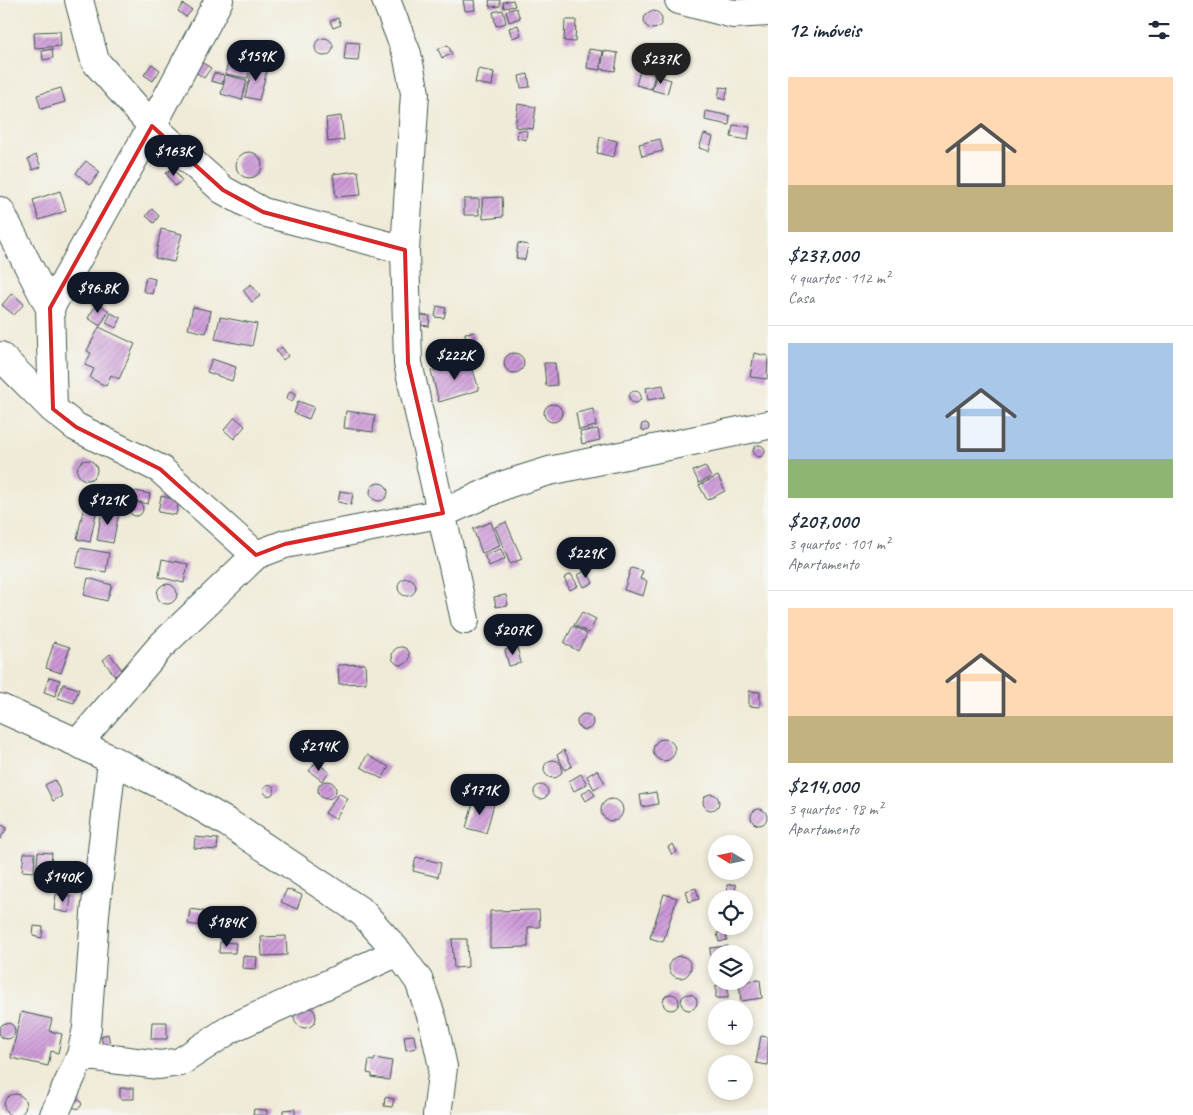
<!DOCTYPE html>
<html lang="pt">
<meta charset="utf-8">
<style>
body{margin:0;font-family:Caveat,sans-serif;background:#f2f2f3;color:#1f2937;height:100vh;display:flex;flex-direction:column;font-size:19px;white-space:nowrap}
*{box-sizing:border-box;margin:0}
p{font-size:16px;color:#747a83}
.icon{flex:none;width:28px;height:28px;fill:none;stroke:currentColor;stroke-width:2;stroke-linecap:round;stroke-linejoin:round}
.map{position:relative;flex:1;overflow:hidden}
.drawer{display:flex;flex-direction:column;background:#fff;width:425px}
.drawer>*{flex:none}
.needle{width:32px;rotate:280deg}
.buttons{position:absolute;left:708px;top:835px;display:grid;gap:10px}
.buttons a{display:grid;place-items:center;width:45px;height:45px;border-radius:50%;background:#fff;box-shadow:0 2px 8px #0003;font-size:25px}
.price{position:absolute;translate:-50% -42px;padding:0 11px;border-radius:18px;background:#111827;color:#fff;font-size:16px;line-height:32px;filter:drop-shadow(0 1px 2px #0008)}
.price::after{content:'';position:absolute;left:50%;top:30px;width:15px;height:11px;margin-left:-8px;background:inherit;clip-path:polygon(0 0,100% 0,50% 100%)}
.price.active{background:#222;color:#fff}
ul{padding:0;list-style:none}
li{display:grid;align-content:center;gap:10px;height:265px;padding:0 20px}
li+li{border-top:1px solid #e0e1e3}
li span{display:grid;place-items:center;height:155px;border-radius:0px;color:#555}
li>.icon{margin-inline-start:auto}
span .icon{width:90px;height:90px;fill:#fffc;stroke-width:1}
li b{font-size:21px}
h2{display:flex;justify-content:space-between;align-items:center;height:60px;padding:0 20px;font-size:21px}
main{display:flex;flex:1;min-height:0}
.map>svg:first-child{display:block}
.building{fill:url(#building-hatch)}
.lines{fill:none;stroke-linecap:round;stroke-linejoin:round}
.minor-casing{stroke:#3e574d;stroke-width:30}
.minor{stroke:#fff;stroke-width:28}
.marked{fill:none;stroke:#d62828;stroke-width:4;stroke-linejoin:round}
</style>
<main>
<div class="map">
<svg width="768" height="1115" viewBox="0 0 768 1115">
<defs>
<pattern id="building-hatch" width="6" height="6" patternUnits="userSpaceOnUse" patternTransform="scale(1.25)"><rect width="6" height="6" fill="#cd98d8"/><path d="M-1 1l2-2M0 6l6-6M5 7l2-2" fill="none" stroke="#a67db0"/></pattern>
</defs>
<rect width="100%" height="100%" fill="#f6f6f2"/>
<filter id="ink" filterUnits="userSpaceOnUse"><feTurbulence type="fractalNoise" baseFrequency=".02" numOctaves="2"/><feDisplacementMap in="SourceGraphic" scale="10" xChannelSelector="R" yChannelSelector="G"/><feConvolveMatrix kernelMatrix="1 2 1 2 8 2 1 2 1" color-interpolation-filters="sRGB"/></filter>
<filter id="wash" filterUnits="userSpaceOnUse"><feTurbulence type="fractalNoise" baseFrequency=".0096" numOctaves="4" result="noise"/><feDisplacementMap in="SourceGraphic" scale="20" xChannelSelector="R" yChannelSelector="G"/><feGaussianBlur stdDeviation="1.12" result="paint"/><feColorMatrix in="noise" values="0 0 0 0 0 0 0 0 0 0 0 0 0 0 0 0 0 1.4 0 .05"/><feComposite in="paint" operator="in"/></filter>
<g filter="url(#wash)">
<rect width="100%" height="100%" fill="#f0ebd8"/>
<g id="blocks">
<path class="building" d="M 463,0 L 474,0 L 475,10 L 465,11 Z
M 489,0 L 500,0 L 500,6 L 490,7 Z
M 513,0 L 515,6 L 504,8 L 503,2 Z
M 183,4 L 192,10 L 186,17 L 178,11 Z
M 516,8 L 520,18 L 509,22 L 506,11 Z
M 503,10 L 506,23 L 496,26 L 493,12 Z
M644 20a9 9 0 1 1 18 0a9 9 0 1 1-18 0Z
M 338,18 L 341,25 L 333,28 L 330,21 Z
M 565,20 L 576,20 L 575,42 L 564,41 Z
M 518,25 L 521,35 L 512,38 L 509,28 Z
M 60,31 L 61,46 L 35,48 L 34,32 Z
M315 47a9 9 0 1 1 18 0a9 9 0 1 1-18 0Z
M 346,42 L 360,43 L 358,61 L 344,60 Z
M 448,45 L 452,54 L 442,58 L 438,49 Z
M 52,49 L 53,58 L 43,60 L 42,51 Z
M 589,49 L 603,51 L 600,70 L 587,68 Z
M 604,51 L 618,53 L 615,71 L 601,69 Z
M 230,55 L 252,60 L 248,78 L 225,74 Z
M 201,62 L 211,68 L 204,78 L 194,71 Z
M 254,63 L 268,67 L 259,100 L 245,97 Z
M 152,64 L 160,70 L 153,81 L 144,75 Z
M 478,69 L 494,72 L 492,86 L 475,83 Z
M 640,71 L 655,75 L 651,89 L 636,85 Z
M 214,73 L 224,75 L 222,84 L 211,81 Z
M 528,74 L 530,87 L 521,88 L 519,76 Z
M 226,75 L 247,80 L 242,100 L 221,94 Z
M 656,75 L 671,80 L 667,94 L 652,90 Z
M 720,87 L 728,88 L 725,100 L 718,98 Z
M 61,88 L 65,102 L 41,109 L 37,95 Z
M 518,104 L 536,107 L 533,129 L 515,127 Z
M 706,111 L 730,116 L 729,125 L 705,120 Z
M 341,116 L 344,140 L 328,142 L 326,118 Z
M 733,125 L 750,127 L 748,140 L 731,137 Z
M 518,130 L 527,131 L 526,140 L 517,138 Z
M 704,134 L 713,137 L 709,151 L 699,148 Z
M 600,137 L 617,141 L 614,157 L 597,153 Z
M 660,139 L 663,151 L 642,156 L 639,144 Z
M236 165a13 13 0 1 1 26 0a13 13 0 1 1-26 0Z
M 36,155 L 41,167 L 33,170 L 28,159 Z
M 86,161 L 100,172 L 90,185 L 76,173 Z
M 173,168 L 182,181 L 175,186 L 166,173 Z
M 358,171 L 361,195 L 336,197 L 333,174 Z
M 60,191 L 66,211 L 39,220 L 33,200 Z
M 502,197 L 503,217 L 483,219 L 482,198 Z
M 464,199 L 479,199 L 479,215 L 464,215 Z
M 152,209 L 159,216 L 154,223 L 146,216 Z
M 161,229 L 182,234 L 174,262 L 155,258 Z
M 518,243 L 528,245 L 525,260 L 516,258 Z
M 146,277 L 155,279 L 152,294 L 143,291 Z
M 251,284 L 260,296 L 252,302 L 243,290 Z
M 12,293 L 24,304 L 14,315 L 2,305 Z
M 97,303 L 109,311 L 100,326 L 88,318 Z
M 437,306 L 446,308 L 444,318 L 435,317 Z
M 193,307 L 211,311 L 206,333 L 188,329 Z
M 111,313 L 121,318 L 116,328 L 106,323 Z
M 421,315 L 430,316 L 429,326 L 420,325 Z
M 220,317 L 257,324 L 252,346 L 215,339 Z
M 99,327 L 135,344 L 119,379 L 111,375 L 106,386 L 90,378 L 94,369 L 85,365 L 91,353 L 87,351 Z
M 474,332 L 477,350 L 467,352 L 465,333 Z
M 464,339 L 467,353 L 462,354 L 460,340 Z
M 282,347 L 288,356 L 283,360 L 276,351 Z
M 754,353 L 768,356 L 767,379 L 750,377 Z
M504 363a10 10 0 1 1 20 0a10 10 0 1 1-20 0Z
M 212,359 L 236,367 L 232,381 L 207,372 Z
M 470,360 L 479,390 L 439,402 L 431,371 Z
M 544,363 L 555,363 L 557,385 L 546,386 Z
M 663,385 L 665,397 L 648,400 L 646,388 Z
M 290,391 L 296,394 L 292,402 L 286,399 Z
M629 397a6 6 0 1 1 12 0a6 6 0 1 1-12 0Z
M 298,401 L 314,407 L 309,419 L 294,413 Z
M544 413a9 9 0 1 1 18 0a9 9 0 1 1-18 0Z
M 593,409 L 596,426 L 579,430 L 576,413 Z
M 346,411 L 375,415 L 373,432 L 344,428 Z
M 235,417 L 245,426 L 234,439 L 224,430 Z
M641 427a4 4 0 1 1 8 0a4 4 0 1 1-8 0Z
M 598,429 L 600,440 L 582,444 L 580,432 Z
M753 451a6 6 0 1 1 12 0a6 6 0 1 1-12 0Z
M77 470a10 10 0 1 1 20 0a10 10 0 1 1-20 0Z
M 705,466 L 711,477 L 699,483 L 693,471 Z
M 718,476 L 725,491 L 707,500 L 699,485 Z
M370 492a9 9 0 1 1 18 0a9 9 0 1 1-18 0Z
M 135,491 L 150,494 L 148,504 L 133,501 Z
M 340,491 L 353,493 L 351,505 L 338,502 Z
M 161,496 L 179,500 L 176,515 L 158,512 Z
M 85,501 L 98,504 L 90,542 L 77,539 Z
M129 509a7 7 0 1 1 14 0a7 7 0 1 1-14 0Z
M 102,509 L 119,512 L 113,543 L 97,540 Z
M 491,522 L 500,546 L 482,553 L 473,529 Z
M 506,522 L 522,559 L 510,564 L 495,527 Z
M 80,548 L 109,553 L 106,572 L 76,567 Z
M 501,549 L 505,559 L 489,566 L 484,555 Z
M 162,559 L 188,564 L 184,583 L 159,577 Z
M 631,568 L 643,571 L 640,579 L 647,581 L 643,596 L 624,590 Z
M 587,570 L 593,583 L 584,587 L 578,575 Z
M 571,574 L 578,586 L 570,590 L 564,578 Z
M398 587a9 9 0 1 1 18 0a9 9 0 1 1-18 0Z
M 88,578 L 112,585 L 107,601 L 84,595 Z
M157 594a10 10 0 1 1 20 0a10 10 0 1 1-20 0Z
M 506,595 L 508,605 L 496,607 L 494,597 Z
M 582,612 L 596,619 L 589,633 L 574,625 Z
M 573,626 L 587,634 L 578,651 L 564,643 Z
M 54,642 L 70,647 L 61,673 L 46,668 Z
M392 656a9 9 0 1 1 18 0a9 9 0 1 1-18 0Z
M 517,647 L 521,663 L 509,666 L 505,650 Z
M 110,654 L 122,670 L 115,676 L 103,660 Z
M 365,664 L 366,683 L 339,684 L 338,665 Z
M 49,677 L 60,680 L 55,696 L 44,692 Z
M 63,684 L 79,689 L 74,703 L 58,698 Z
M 749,691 L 760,692 L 760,707 L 749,706 Z
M577 722a8 8 0 1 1 16 0a8 8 0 1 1-16 0Z
M653 750a11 11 0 1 1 22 0a11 11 0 1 1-22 0Z
M 564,750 L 572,766 L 565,770 L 557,755 Z
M 367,755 L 389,767 L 382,779 L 361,767 Z
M544 769a9 9 0 1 1 18 0a9 9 0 1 1-18 0Z
M 316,762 L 329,772 L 322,781 L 309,771 Z
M 597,770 L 605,783 L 594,789 L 587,776 Z
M 581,774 L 587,784 L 574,791 L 569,781 Z
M 55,780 L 62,796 L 53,801 L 45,785 Z
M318 790a9 9 0 1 1 18 0a9 9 0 1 1-18 0Z
M263.5 790a5.5 5.5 0 1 1 11 0a5.5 5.5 0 1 1-11 0Z
M534 792a7 7 0 1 1 14 0a7 7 0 1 1-14 0Z
M 590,788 L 595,795 L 586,801 L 582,794 Z
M 656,792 L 658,804 L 642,807 L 640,795 Z
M 339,793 L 348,799 L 335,819 L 325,813 Z
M703 802a8 8 0 1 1 16 0a8 8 0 1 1-16 0Z
M 474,799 L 494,804 L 486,833 L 466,828 Z
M601 810a11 11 0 1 1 22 0a11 11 0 1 1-22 0Z
M751 817a8 8 0 1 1 16 0a8 8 0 1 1-16 0Z
M 0,824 L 7,828 L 0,839 Z
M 195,837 L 218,839 L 217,850 L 194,848 Z
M 673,844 L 677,852 L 672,855 L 668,847 Z
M 38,852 L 52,853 L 50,873 L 36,872 Z
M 24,853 L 35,853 L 34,872 L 22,871 Z
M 416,857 L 441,863 L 438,877 L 413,871 Z
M 735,884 L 736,893 L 728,894 L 727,885 Z
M 696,888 L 699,899 L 689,902 L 686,891 Z
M 287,889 L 302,895 L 297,909 L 281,902 Z
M 56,894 L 71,896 L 69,913 L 54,910 Z
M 664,894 L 677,898 L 663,942 L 650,938 Z
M 190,909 L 204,911 L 202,926 L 188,924 Z
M 539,910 L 540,927 L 528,927 L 528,947 L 490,948 L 490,911 Z
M 34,926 L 43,927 L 42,938 L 33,936 Z
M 725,932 L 727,940 L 719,942 L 717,933 Z
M 286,936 L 287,955 L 262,956 L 261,937 Z
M 452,939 L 467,939 L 468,967 L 454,968 Z
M 220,942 L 236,943 L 235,953 L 219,953 Z
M 728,946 L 729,954 L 716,954 L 716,963 L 711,963 L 710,948 Z
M 243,956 L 257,957 L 256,969 L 242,968 Z
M669 967a11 11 0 1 1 22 0a11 11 0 1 1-22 0Z
M 760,980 L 762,998 L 741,1001 L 739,982 Z
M 716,985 L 728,985 L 728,998 L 716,998 Z
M681 1002a8 8 0 1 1 16 0a8 8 0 1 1-16 0Z
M663 1002a8 8 0 1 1 16 0a8 8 0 1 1-16 0Z
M294 1017a11 11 0 1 1 22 0a11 11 0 1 1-22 0Z
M 21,1012 L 52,1019 L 49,1031 L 62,1034 L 58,1053 L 51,1051 L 48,1066 L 11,1058 Z
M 152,1022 L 167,1022 L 167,1039 L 151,1039 Z
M-1 1031a8 8 0 1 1 16 0a8 8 0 1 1-16 0Z
M 108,1034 L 110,1044 L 103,1046 L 101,1036 Z
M 414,1035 L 416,1048 L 406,1050 L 404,1036 Z
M 761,1036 L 768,1037 L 768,1065 L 756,1063 Z
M 375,1058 L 392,1061 L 389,1080 L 372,1077 L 372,1074 L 367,1073 L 369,1060 L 374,1061 Z
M 120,1088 L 134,1088 L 134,1099 L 120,1099 Z
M4 1105a11 11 0 1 1 22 0a11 11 0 1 1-22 0Z
M 385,1097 L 394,1099 L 392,1107 L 384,1106 Z
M72.5 1104a4.5 4.5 0 1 1 9 0a4.5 4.5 0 1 1-9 0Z
M 254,1109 L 267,1110 L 267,1115 L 253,1115 Z
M 295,1109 L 295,1115 L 283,1115 L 283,1110 Z"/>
</g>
</g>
<g filter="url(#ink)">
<use href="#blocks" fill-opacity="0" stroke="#3e574d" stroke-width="1"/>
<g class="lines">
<g class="minor-casing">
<path id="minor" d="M 79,0 L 95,61 L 152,126 L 223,190 L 263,212 L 405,250
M 386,0 L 407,54 L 415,93 L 405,250 L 408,363 L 465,620
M 679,0 L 733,14 L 768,12
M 0,211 L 50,308 L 53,409 L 76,427 L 160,469 L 256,555 L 285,544 L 443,513 L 507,484 L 549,471 L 768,425
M 50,308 L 152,126 L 219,0
M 0,356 L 53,409
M 0,708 L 78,743 L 170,789 L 228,823 L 362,912 L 398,952 L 419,981 L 433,1021 L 443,1067 L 437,1115
M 78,743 L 161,646 L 256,555
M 81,1055 L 159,1065 L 180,1062 L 232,1028 L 398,952
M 54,1115 L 81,1055 L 87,1028 L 95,914 L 112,761"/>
</g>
<use href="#minor" class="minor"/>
</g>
</g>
<path class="marked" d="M 152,126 L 223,190 L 263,212 L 405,250 L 408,363 L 443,513 L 285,544 L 256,555 L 160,469 L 76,427 L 53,409 L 50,308 Z"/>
</svg>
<div class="buttons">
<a><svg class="needle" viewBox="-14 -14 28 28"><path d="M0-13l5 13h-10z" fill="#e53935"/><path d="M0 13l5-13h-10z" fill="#747a83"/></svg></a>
<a><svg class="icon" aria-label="locate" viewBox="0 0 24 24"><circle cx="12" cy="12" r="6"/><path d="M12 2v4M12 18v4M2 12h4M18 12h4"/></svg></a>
<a><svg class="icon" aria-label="layers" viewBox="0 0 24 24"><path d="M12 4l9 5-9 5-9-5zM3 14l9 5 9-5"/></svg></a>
<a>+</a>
<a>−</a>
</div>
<b class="price" style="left:256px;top:82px">$159K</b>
<b class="price active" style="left:661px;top:85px">$237K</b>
<b class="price" style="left:174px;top:177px">$163K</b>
<b class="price" style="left:98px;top:314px">$96.8K</b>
<b class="price" style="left:455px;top:381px">$222K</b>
<b class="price" style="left:108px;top:526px">$121K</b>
<b class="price" style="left:586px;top:579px">$229K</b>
<b class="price" style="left:513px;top:656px">$207K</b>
<b class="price" style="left:319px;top:772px">$214K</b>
<b class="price" style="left:480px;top:816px">$171K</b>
<b class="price" style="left:63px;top:903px">$140K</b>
<b class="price" style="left:227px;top:948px">$184K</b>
</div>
<section class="drawer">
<h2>12 imóveis<svg class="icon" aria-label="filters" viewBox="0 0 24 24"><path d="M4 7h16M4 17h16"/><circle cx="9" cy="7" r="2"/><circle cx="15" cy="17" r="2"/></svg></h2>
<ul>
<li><span style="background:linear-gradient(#ffd9b3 70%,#c2b280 0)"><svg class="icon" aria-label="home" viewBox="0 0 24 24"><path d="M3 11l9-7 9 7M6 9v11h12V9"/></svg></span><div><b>$237,000</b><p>4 quartos · 112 m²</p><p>Casa</p></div></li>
<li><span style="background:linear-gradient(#a9c7e8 75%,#8fb573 0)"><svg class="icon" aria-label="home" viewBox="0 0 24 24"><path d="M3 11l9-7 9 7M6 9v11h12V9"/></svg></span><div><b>$207,000</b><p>3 quartos · 101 m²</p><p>Apartamento</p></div></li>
<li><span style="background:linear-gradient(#ffd9b3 70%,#c2b280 0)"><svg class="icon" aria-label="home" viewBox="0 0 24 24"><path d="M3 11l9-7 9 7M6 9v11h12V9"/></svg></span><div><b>$214,000</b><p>3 quartos · 98 m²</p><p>Apartamento</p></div></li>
</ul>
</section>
</main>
